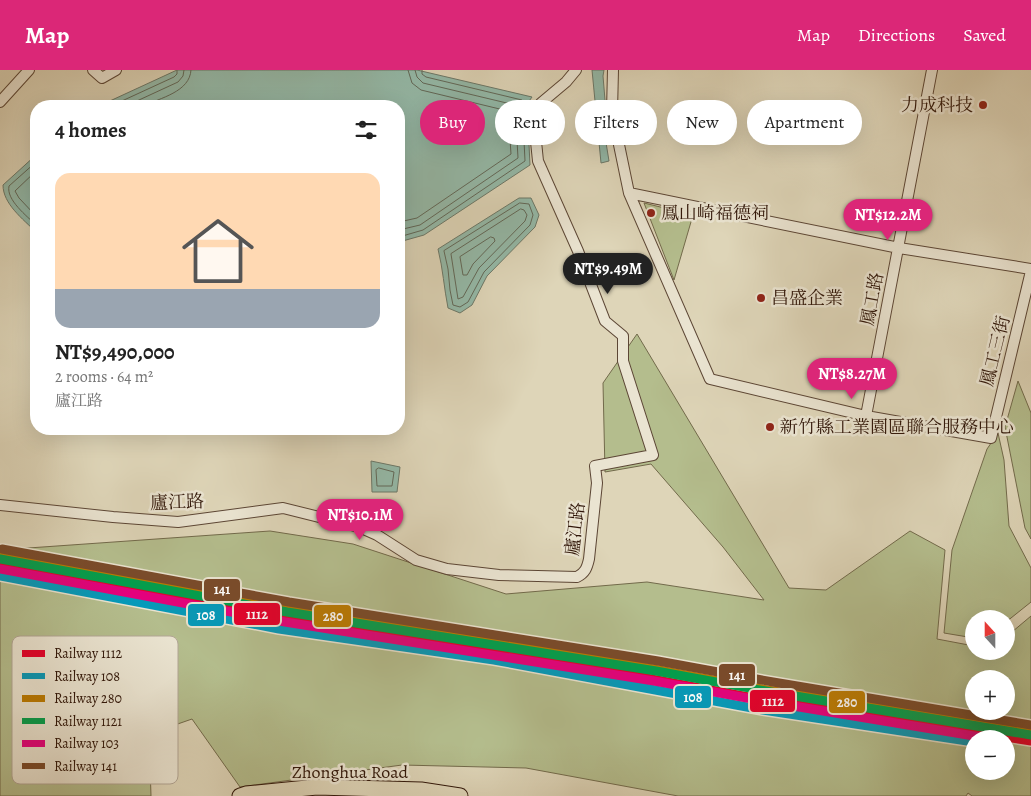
<!DOCTYPE html>
<meta charset="utf-8">
<style>
body{margin:0;font-family:Alegreya,"Noto Serif TC",serif;background:#f2f2f2;color:#222;height:100vh;display:flex;flex-direction:column;font-size:19px;white-space:nowrap}
*{box-sizing:border-box;margin:0}
p{font-size:16px;color:#767676}
.icon{flex:none;width:28px;height:28px;fill:none;stroke:currentColor;stroke-width:2;stroke-linecap:round;stroke-linejoin:round}
.map{position:relative;flex:1;overflow:hidden}
.side{position:absolute;left:30px;top:30px;width:375px;height:335px;display:flex;flex-direction:column;background:#fff;border-radius:20px;box-shadow:0 5px 20px #0002}
.side>*{flex:none}
.guide{position:absolute;left:420px;top:30px;width:475px;height:45px;display:flex;gap:10px}
.needle{width:32px;rotate:339deg}
.controls{position:absolute;left:965px;top:540px;display:grid;gap:10px}
.controls a{display:grid;place-items:center;width:50px;height:50px;border-radius:50%;background:#fff;box-shadow:0 5px 20px #0002;font-size:25px}
.price{position:absolute;translate:-50% -42px;padding:0 11px;border-radius:18px;background:#db2777;color:#fff;font-size:16px;line-height:32px;filter:drop-shadow(0 1px 2px #0008)}
.price::after{content:'';position:absolute;left:50%;top:30px;width:15px;height:11px;margin-left:-8px;background:inherit;clip-path:polygon(0 0,100% 0,50% 100%)}
.price.on{background:#222;color:#fff}
ul{padding:0;list-style:none}
li{display:grid;align-content:center;gap:10px;height:265px;padding:0 25px}
li span{display:grid;place-items:center;height:155px;border-radius:15px;color:#555}
li>.icon{margin-inline-start:auto}
span .icon{width:90px;height:90px;fill:#fffc;stroke-width:1}
li b{font-size:21px}
h2{display:flex;justify-content:space-between;align-items:center;height:60px;padding:0 25px;font-size:21px}
.chip{padding:0 18px;border-radius:22px;background:#fff;box-shadow:0 5px 20px #0002;font-size:18px;line-height:45px}
.chip.on{background:#db2777;color:#fff}
header{display:flex;align-items:center;gap:30px;box-sizing:border-box;height:70px;padding:0 25px;background:#db2777;color:#fff}
header strong{font-size:24px}
nav{display:flex;gap:28px;margin-inline-start:auto;font-size:18px}
.map>svg:first-child{display:block}
.green{fill:#b4bd8d;stroke:#726a4b;fill-rule:evenodd}
.water{fill:#94b9a8;stroke:#6c7868}
.lines{fill:none;stroke-linecap:round;stroke-linejoin:round}
.shore{stroke:#626858;stroke-width:1}
.street-casing{stroke:#5c4635;stroke-width:12}
.primary-casing{stroke:#301609;stroke-width:17}
.street{stroke:#eae4d1;stroke-width:10}
.primary{stroke:#ded5b8;stroke-width:15}
.rail-1-casing{stroke:#eae4d1;stroke-width:12}
.rail-2-casing{stroke:#eae4d1;stroke-width:12}
.rail-3-casing{stroke:#eae4d1;stroke-width:12}
.rail-4-casing{stroke:#eae4d1;stroke-width:12}
.rail-5-casing{stroke:#eae4d1;stroke-width:12}
.rail-6-casing{stroke:#eae4d1;stroke-width:12}
.rail-1{stroke:#e4002b;stroke-width:9}
.rail-2{stroke:#059aba;stroke-width:9}
.rail-3{stroke:#bb7b03;stroke-width:9}
.rail-4{stroke:#029f4d;stroke-width:9}
.rail-5{stroke:#e5007d;stroke-width:9}
.rail-6{stroke:#7a4b2a;stroke-width:9}
.poi-dot{fill:#8f2418;stroke:#eae4d1;stroke-width:2}
.labels{text-anchor:middle;stroke-width:5;stroke-linejoin:round;paint-order:stroke}
.poi-label{font-size:18px;fill:#301609;stroke:#eae4d1;text-anchor:start}
.street-label{font-size:18px;fill:#301609;stroke:#eae4d1}
.key{fill:#eae4d1;stroke:#b2a695;stroke-width:1}
.key-label{font-size:14px;fill:#301609}
.line-badge{stroke:#eae4d1;stroke-width:2}
.badge-label{font-size:14px;text-anchor:middle;font-weight:bold;fill:#fff}
</style>
<header>
<strong>Map</strong>
<nav><a>Map</a><a>Directions</a><a>Saved</a></nav>
</header>
<div class="map">
<svg width="1031" height="726" viewBox="0 0 1031 726">
<rect width="100%" height="100%" fill="#ded5b8"/>
<filter id="stains"><feTurbulence type="fractalNoise" baseFrequency=".004" numOctaves="4"/><feColorMatrix values="0 0 0 0 .2 0 0 0 0 .09 0 0 0 0 .02 0 0 0 .5 -.17"/></filter>
<radialGradient id="worn" r=".72"><stop offset=".6" stop-color="#630" stop-opacity="0"/><stop offset="1" stop-color="#630" stop-opacity=".3"/></radialGradient>
<path class="green" d="M 644,133 L 693,145 L 674,210 Z
M 637,264 L 789,518 L 826,520 L 910,461 L 945,480 L 937,569 L 974,576 L 974,581 L 1006,581 L 1006,567 L 1031,546 L 1031,726 L 972,726 L 968,723 L 966,726 L 678,726 L 526,698 L 402,695 L 240,717 L 192,649 L 149,664 L 151,726 L 0,726 L 0,480 L 270,461 L 353,474 L 506,524 L 647,512 L 764,530 L 723,477 L 651,394 L 605,402 L 603,313 ZM 974,609 L 1006,609 L 1006,641 L 974,641 ZM 974,669 L 1006,669 L 1006,701 L 974,701 Z
M 1018,311 L 1031,343 L 1031,469 L 1025,458 L 1005,357 Z
M 998,363 L 1004,390 L 1009,456 L 1031,498 L 1031,532 L 1006,552 L 1006,549 L 974,549 L 974,568 L 944,563 L 952,480 L 987,379 Z"/>
<path class="water" d="M 177,0 L 417,0 L 532,27 L 527,34 L 530,95 L 424,165 L 399,172 L 399,36 L 99,36 Z
M 592,0 L 604,0 L 603,6 L 606,42 L 601,42 L 609,91 L 601,93 Z
M 36,85 L 36,162 C 23,149 3,134 3,115 Z
M 519,128 L 531,128 L 539,145 L 535,157 L 487,206 L 472,235 L 460,243 L 448,238 C 444,218 443,199 438,179 Z
M 371,391 L 400,397 L 397,422 L 372,422 Z"/>
<g class="lines">
<path class="shore" d="M 111,36 L 174,7 L 177,4 L 177,0
M 126,36 L 178,12 L 183,6 L 184,0
M 143,36 C 160,28 190,22 191,0
M 36,92 L 9,116 C 6,130 27,146 36,155
M 36,101 L 15,121 L 19,128 L 36,146
M 520,133 L 529,134 L 533,145 L 530,155 L 484,202 L 468,232 L 460,237 L 453,235 L 450,220 L 448,199 L 444,181 Z
M 521,139 L 524,140 L 527,145 L 525,151 L 479,198 L 463,227 L 458,229 L 451,184 Z
M 399,152 L 417,148 L 511,84 L 508,41 L 421,20 L 412,13 L 408,0
M 399,160 L 420,155 L 518,88 L 515,35 L 423,13 L 417,7 L 415,0
M 399,167 L 423,160 L 525,91 L 522,30 L 426,7 L 422,4 L 422,0
M 491,167 L 494,168 L 495,171 L 473,194 L 467,205 L 463,205 L 460,187 Z
M 379,398 L 394,402 L 392,416 L 377,416 L 376,400 Z"/>
<g class="street-casing">
<path id="street" d="M 93,0 L 102,8 L 116,0
M 613,0 L 612,41 L 629,123 L 710,309 L 866,346 L 991,368 L 1031,201
M 0,32 L 29,0
M 629,123 L 899,178 L 1031,199
M 866,346 L 932,0
M 0,435 L 113,447 L 178,452 L 283,438 L 359,457 L 377,465 L 416,490 L 447,499 L 499,505 L 577,507 C 585,503 587,498 589,489 L 597,413 L 595,396 L 653,385 L 623,291 L 623,266 L 605,251 L 578,181 L 538,91 L 534,52 L 536,40 L 541,33 L 566,12 L 576,0"/>
</g>
<g class="primary-casing">
<path id="primary" d="M 240,726 L 246,724 L 317,717 L 421,720 L 460,726"/>
</g>
<use href="#street" class="street"/>
<use href="#primary" class="primary"/>
<g class="rail-1-casing">
<path id="rail-1" d="M 0,496 L 281,549 L 496,580 L 765,630 L 1031,671"/>
</g>
<g class="rail-2-casing">
<path id="rail-2" d="M 0,506 L 279,559 L 494,590 L 763,640 L 974,672"/>
</g>
<g class="rail-3-casing">
<path id="rail-3" d="M 2,486 L 283,539 L 497,570 L 767,620 L 1031,661"/>
</g>
<g class="rail-4-casing">
<path id="rail-4" d="M 0,489 L 287,542 L 656,601 L 771,622 L 1031,665"/>
</g>
<g class="rail-5-casing">
<path id="rail-5" d="M 0,499 L 285,552 L 654,611 L 769,632 L 992,669"/>
</g>
<g class="rail-6-casing">
<path id="rail-6" d="M 2,479 L 289,532 L 658,591 L 773,612 L 1031,655"/>
</g>
<use href="#rail-1" class="rail-1"/>
<use href="#rail-2" class="rail-2"/>
<use href="#rail-3" class="rail-3"/>
<use href="#rail-4" class="rail-4"/>
<use href="#rail-5" class="rail-5"/>
<use href="#rail-6" class="rail-6"/>
</g>
<g class="poi-dot">
<circle cx="983" cy="35" r="5"/>
<circle cx="651" cy="143" r="5"/>
<circle cx="761" cy="228" r="5"/>
<circle cx="770" cy="357" r="5"/>
</g>
<g class="labels">
<g class="poi-label">
<text x="973" y="41" text-anchor="end">力成科技</text>
<text x="661" y="149">鳳山崎福德祠</text>
<text x="771" y="234">昌盛企業</text>
<text x="780" y="363">新竹縣工業園區聯合服務中心</text>
</g>
<g class="street-label">
<text transform="translate(872 229) rotate(-79)" y="6">鳳工路</text>
<text transform="translate(995 281) rotate(-76)" y="6">鳳工三街</text>
<text transform="translate(177 432) rotate(-2)" y="6">廬江路</text>
<text transform="translate(575 459) rotate(-83)" y="6">廬江路</text>
<text x="350" y="708">Zhonghua Road</text>
</g>
</g>
<rect x="12" y="566" width="166" height="148" rx="8" class="key"/>
<rect x="22" y="580" width="23" height="7" fill="#e4002b"/>
<rect x="22" y="603" width="23" height="6" fill="#059aba"/>
<rect x="22" y="625" width="23" height="7" fill="#bb7b03"/>
<rect x="22" y="648" width="23" height="6" fill="#029f4d"/>
<rect x="22" y="670" width="23" height="7" fill="#e5007d"/>
<rect x="22" y="693" width="23" height="6" fill="#7a4b2a"/>
<g class="key-label">
<text x="54" y="588">Railway 1112</text>
<text x="54" y="611">Railway 108</text>
<text x="54" y="633">Railway 280</text>
<text x="54" y="656">Railway 1121</text>
<text x="54" y="678">Railway 103</text>
<text x="54" y="701">Railway 141</text>
</g>
<g class="line-badge">
<rect x="203" y="508" width="38" height="24" rx="5" fill="#7a4b2a"/>
<rect x="233" y="532" width="48" height="24" rx="5" fill="#e4002b"/>
<rect x="187" y="533" width="38" height="24" rx="5" fill="#059aba"/>
<rect x="313" y="534" width="39" height="24" rx="5" fill="#bb7b03"/>
<rect x="718" y="593" width="38" height="24" rx="5" fill="#7a4b2a"/>
<rect x="674" y="615" width="38" height="24" rx="5" fill="#059aba"/>
<rect x="749" y="619" width="47" height="24" rx="5" fill="#e4002b"/>
<rect x="828" y="620" width="38" height="24" rx="5" fill="#bb7b03"/>
</g>
<g class="badge-label">
<text x="222" y="524">141</text>
<text x="257" y="549">1112</text>
<text x="206" y="550">108</text>
<text x="333" y="551">280</text>
<text x="737" y="610">141</text>
<text x="693" y="632">108</text>
<text x="773" y="636">1112</text>
<text x="847" y="637">280</text>
</g>
<rect width="100%" height="100%" filter="url(#stains)"/>
<rect width="100%" height="100%" fill="url(#worn)"/>
</svg>
<div class="controls">
<a><svg class="needle" viewBox="-14 -14 28 28"><path d="M0-13l5 13h-10z" fill="#e53935"/><path d="M0 13l5-13h-10z" fill="#767676"/></svg></a>
<a>+</a>
<a>−</a>
</div>
<b class="price" style="left:888px;top:171px">NT$12.2M</b>
<b class="price on" style="left:608px;top:225px">NT$9.49M</b>
<b class="price" style="left:852px;top:330px">NT$8.27M</b>
<b class="price" style="left:360px;top:471px">NT$10.1M</b>
<div class="guide">
<a class="chip on">Buy</a>
<a class="chip">Rent</a>
<a class="chip">Filters</a>
<a class="chip">New</a>
<a class="chip">Apartment</a>
</div>
<section class="side">
<h2>4 homes<svg class="icon" aria-label="filters" viewBox="0 0 24 24"><path d="M4 7h16M4 17h16"/><circle cx="9" cy="7" r="2"/><circle cx="15" cy="17" r="2"/></svg></h2>
<ul>
<li><span style="background:linear-gradient(#ffd9b3 75%,#9aa5b1 0)"><svg class="icon" aria-label="home" viewBox="0 0 24 24"><path d="M3 11l9-7 9 7M6 9v11h12V9"/></svg></span><div><b>NT$9,490,000</b><p>2 rooms · 64 m²</p><p>廬江路</p></div></li>
</ul>
</section>
</div>
